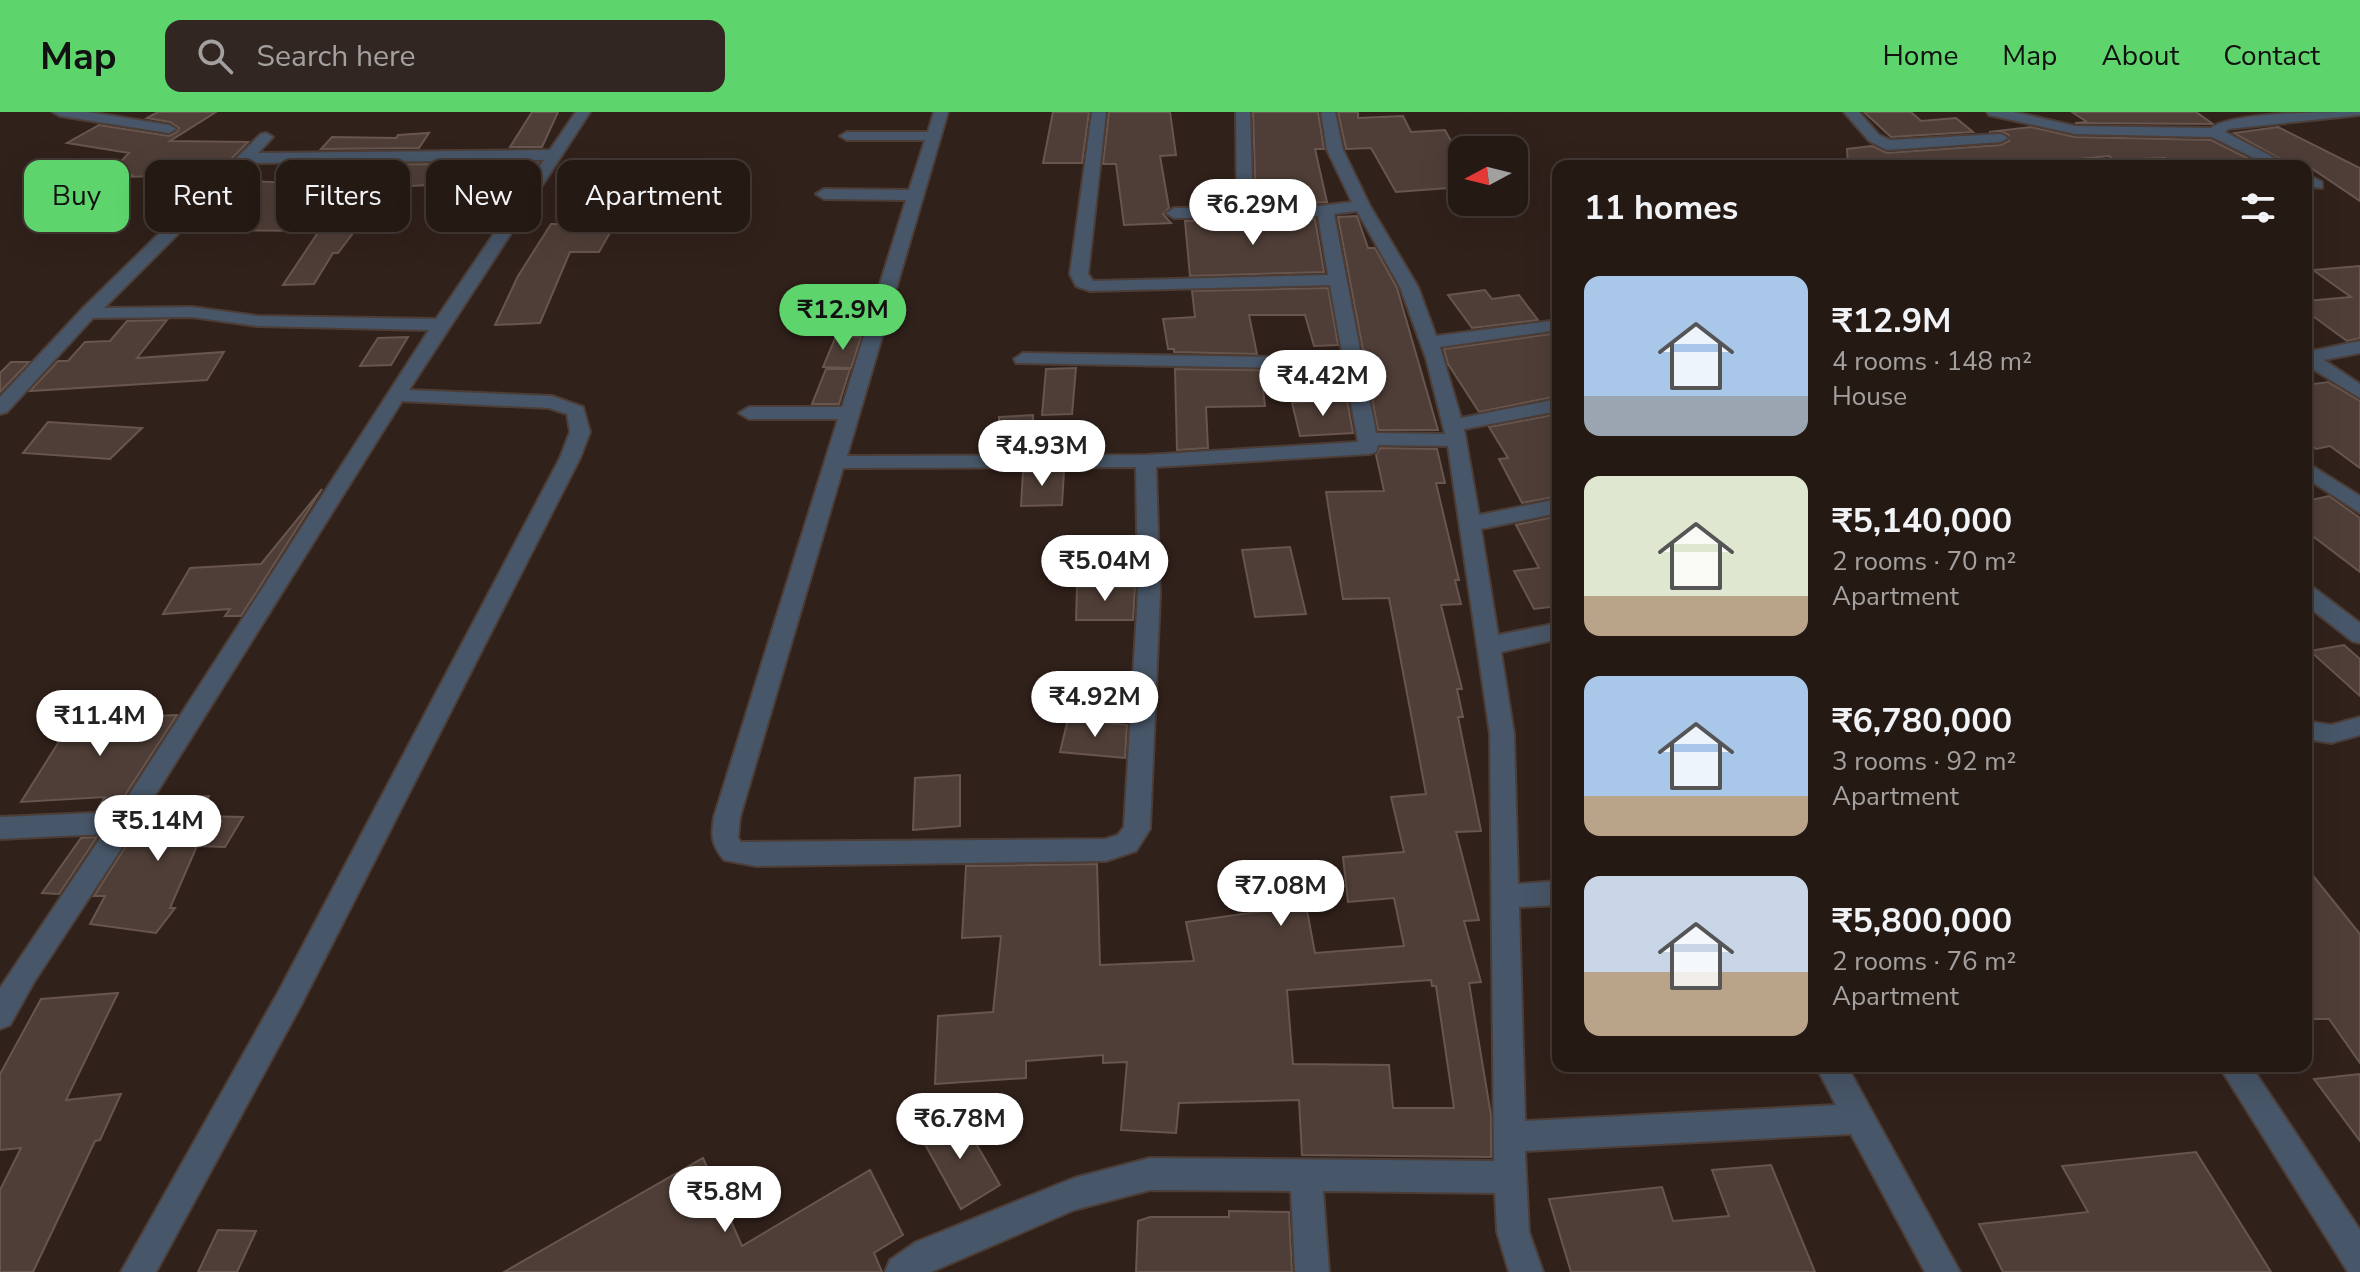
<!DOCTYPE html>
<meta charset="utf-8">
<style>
body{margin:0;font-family:"Nunito Sans",sans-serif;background:#312622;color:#f1f3f6;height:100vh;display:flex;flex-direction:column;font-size:30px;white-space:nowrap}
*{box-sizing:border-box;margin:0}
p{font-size:26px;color:#a3a0a0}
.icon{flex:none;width:44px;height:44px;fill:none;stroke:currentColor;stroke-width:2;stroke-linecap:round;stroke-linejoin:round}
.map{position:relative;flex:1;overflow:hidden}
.drawer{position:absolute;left:1552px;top:48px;width:760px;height:912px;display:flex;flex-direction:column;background:#251914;border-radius:16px;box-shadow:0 8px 32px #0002,0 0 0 2px #423834}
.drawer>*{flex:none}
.hud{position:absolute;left:24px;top:48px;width:760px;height:72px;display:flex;gap:16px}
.needle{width:52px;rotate:263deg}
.buttons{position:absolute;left:1448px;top:24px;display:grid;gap:16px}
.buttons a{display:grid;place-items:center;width:80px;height:80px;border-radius:16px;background:#251914;box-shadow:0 8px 32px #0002,0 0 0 2px #423834;font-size:40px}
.price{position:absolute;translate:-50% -68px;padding:0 18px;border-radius:28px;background:#fff;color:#222;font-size:26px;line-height:52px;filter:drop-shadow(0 2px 4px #0008)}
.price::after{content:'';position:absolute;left:50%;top:48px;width:24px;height:18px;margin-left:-12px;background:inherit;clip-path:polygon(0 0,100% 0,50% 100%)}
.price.on{background:#5ed56c;color:#111}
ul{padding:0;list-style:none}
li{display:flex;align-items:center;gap:24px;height:200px;padding:0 32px}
li span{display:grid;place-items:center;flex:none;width:224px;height:160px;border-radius:16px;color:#555}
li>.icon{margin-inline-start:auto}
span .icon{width:96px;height:96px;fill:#fffc;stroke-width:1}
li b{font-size:34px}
h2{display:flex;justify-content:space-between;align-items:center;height:96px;padding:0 32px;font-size:34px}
.tag{padding:0 28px;border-radius:16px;background:#251914;box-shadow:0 8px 32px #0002,0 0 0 2px #423834;font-size:28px;line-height:72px}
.tag.on{background:#5ed56c;color:#111}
header{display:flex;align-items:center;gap:48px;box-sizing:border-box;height:112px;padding:0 40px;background:#5ed56c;color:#111}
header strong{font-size:38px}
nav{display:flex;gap:44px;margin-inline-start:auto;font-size:28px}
.search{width:560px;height:72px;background:#312622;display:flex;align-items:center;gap:20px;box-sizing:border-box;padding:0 28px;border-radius:16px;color:#a3a0a0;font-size:30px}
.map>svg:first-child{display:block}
.building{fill:#4f3e37;stroke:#67554e;stroke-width:2;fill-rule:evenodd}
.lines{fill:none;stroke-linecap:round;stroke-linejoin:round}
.street-casing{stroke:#4c3d37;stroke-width:4}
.street{fill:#475668;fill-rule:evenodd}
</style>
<header>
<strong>Map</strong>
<div class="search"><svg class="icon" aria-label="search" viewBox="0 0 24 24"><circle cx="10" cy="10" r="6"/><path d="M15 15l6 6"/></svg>Search here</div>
<nav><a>Home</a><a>Map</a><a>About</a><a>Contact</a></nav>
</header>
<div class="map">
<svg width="2360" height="1160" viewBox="0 0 2360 1160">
<rect width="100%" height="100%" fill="#31211b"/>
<path class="building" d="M 158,0 L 216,0 L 170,29 L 248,30 L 217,61 L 130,65 L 132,63 L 107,64 L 129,41 L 67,31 L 99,13 L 169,24 L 177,20 L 179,16 L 170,10 L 147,6 Z
M 532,0 L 558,0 L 542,35 L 510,35 Z
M 1053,0 L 1089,0 L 1082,51 L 1043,51 Z
M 1109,0 L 1170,0 L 1176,43 L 1160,44 L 1169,96 L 1163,102 L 1171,111 L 1124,113 L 1116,52 L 1103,52 Z
M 1253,0 L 1318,0 L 1324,37 L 1315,37 L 1327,90 L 1256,93 Z
M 1338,0 L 1358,0 L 1358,6 L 1403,4 L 1411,20 L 1445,18 L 1462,49 L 1462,75 L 1396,80 L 1371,36 L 1346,37 Z
M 1864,0 L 1911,0 L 1921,9 L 1956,6 L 1973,20 L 1891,25 Z
M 2072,0 L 2196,0 L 2213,12 L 2075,11 L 2087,10 Z
M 2031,15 L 2075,25 L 2211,28 L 2263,54 L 2173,52 L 2165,46 L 2114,48 L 2109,44 L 2009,54 L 1848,54 L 1847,37 L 1872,34 L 1887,41 L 2001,33 L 2009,29 L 2009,23 L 2001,19 L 1989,20 Z
M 2278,15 L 2360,56 L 2360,89 L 2308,54 L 2293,54 L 2234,21 Z
M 429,21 L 419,36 L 321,37 L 332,25 L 396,26 L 398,23 Z
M 500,51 L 538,51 L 500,107 L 465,107 Z
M 443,52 L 430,73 L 388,75 L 338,141 L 333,141 L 314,172 L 283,173 L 319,119 L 198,118 L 246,69 L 292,71 L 307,53 Z
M 1357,104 L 1368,136 L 1375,136 L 1397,176 L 1438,318 L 1378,318 L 1338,105 Z
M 1315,107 L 1324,160 L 1190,164 L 1185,109 Z
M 551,112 L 615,112 L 599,140 L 570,140 L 540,211 L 495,213 L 518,164 Z
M 2360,154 L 2360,226 L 2347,229 L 2306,199 L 2306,189 L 2351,185 L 2313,158 Z
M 1328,176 L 1338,233 L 1314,234 L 1305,203 L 1249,203 L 1257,242 L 1174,240 L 1174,237 L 1168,237 L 1163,207 L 1195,205 L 1192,179 Z
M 1485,178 L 1492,187 L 1519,183 L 1538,208 L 1472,216 L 1448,183 Z
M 167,208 L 137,246 L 224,240 L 207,268 L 30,279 L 58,249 L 68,249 L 85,230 L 110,229 L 127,209 Z
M 1558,221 L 1558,284 L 1479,300 L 1448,252 L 1444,237 Z
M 836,224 L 861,225 L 851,256 L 823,255 Z
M 408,225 L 391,253 L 360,254 L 378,226 Z
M 11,250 L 29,250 L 0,280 L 0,261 Z
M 1076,256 L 1072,302 L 1042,303 L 1046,257 Z
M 826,257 L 850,257 L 839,292 L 812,292 Z
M 1175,257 L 1261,258 L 1265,294 L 1206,295 L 1208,336 L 1177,338 Z
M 2328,270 L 2360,289 L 2360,356 L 2330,334 L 2316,337 L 2306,329 L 2306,273 Z
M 1347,287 L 1353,321 L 1300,324 L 1292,291 Z
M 1558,302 L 1558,384 L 1522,391 L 1499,347 L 1508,346 L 1489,315 Z
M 1033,303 L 1033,337 L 999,338 L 999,305 Z
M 48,310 L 142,316 L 110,347 L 23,341 Z
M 1380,336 L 1437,337 L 1445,371 L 1436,371 L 1459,468 L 1455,468 L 1461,492 L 1441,493 L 1462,577 L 1457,577 L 1463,605 L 1458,605 L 1481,719 L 1456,720 L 1479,808 L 1464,809 L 1481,870 L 1469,871 L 1491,1003 L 1491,1045 L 1302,1043 L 1299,988 L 1179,991 L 1176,1021 L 1121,1018 L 1127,950 L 1103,951 L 1103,943 L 1026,949 L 1026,966 L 935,972 L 938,904 L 993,900 L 1001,824 L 962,826 L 966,754 L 1097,752 L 1100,853 L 1194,849 L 1186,810 L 1306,793 L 1315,841 L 1404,834 L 1394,786 L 1348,790 L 1343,745 L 1404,740 L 1391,685 L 1426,682 L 1389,486 L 1343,487 L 1326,380 L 1384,379 L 1376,343 ZM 1431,868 L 1432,874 L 1436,874 L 1454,996 L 1393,996 L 1389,953 L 1293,952 L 1287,878 Z
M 1064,359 L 1062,393 L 1021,394 L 1023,360 Z
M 322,377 L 241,504 L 225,504 L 230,497 L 163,502 L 190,456 L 261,452 Z
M 2329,384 L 2360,406 L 2360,460 L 2306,419 L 2306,389 Z
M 1558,404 L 1558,494 L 1534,497 L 1514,459 L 1539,456 L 1516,413 Z
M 1290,435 L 1306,502 L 1255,505 L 1242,438 Z
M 1077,475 L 1135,475 L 1133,508 L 1076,508 Z
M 2344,533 L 2360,547 L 2360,584 L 2310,539 Z
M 127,598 L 123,605 L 177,603 L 116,697 L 97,698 L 105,685 L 21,690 L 60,628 L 65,628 L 82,601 Z
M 1068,607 L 1127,613 L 1125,646 L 1060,640 Z
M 960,663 L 960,714 L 913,718 L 915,666 Z
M 209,684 L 199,704 L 243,705 L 225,735 L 197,734 L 170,796 L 175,796 L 156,821 L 90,812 L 105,784 L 94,784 L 156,687 Z
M 97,725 L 59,782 L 42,781 L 81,726 Z
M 2306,755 L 2360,822 L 2360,951 L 2329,907 L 2306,907 Z
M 118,881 L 66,988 L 121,982 L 100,1028 L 95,1029 L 33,1160 L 0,1160 L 0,1078 L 21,1036 L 0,1038 L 0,962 L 41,887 Z
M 2360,962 L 2360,1029 L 2314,967 Z
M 959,1002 L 1000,1073 L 961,1097 L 921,1025 Z
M 2196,1040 L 2271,1160 L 2003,1160 L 1979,1112 L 2088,1100 L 2062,1054 Z
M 703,1046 L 742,1134 L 870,1058 L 903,1123 L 874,1141 L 882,1160 L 504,1160 Z
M 1771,1053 L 1815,1160 L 1571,1160 L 1549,1087 L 1662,1075 L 1673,1109 L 1729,1104 L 1712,1058 Z
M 1229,1099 L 1289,1100 L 1292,1160 L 1136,1160 L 1138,1109 L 1150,1105 L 1229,1105 Z
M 218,1118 L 256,1119 L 237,1160 L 198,1160 Z"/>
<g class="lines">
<g class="street-casing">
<path id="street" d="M 53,0 L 88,0 L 169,13 L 176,17 L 169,21 L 60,4 Z
M 576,0 L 590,0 L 409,278 L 552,284 L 583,295 L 590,320 L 580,346 L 300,895 L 156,1160 L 121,1160 L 280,877 L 560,346 L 570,320 L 567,302 L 549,296 L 402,289 L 134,717 L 34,870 L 10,913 L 0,917 L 0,876 L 103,722 L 0,727 L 0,705 L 118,700 L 429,218 L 257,214 L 192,205 L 93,206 L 7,300 L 0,302 L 0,285 L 82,197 L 261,22 L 266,21 L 273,25 L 258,41 L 550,38 ZM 544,48 L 436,207 L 257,204 L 192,195 L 104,196 L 249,51 Z
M 934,0 L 948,0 L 847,344 L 1146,343 L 1358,330 L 1345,257 L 1016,251 L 1014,247 L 1023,241 L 1343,246 L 1330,173 L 1090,179 L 1076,174 L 1070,162 L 1092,0 L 1106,0 L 1088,162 L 1093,169 L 1328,163 L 1318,104 L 1174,106 L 1166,101 L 1174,96 L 1237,96 L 1236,0 L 1250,0 L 1253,96 L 1311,95 L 1352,90 L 1327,38 L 1321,0 L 1335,0 L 1343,38 L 1370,94 L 1418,175 L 1436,224 L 1558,208 L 1558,218 L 1440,235 L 1461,306 L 1558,287 L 1558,299 L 1464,317 L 1479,403 L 1558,387 L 1558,401 L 1481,417 L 1498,523 L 1558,511 L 1558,527 L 1501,540 L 1514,622 L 1518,772 L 1558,769 L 1558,793 L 1519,795 L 1525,1009 L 1836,993 L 1816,954 L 1847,954 L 1960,1160 L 1925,1160 L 1851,1022 L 1525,1039 L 1529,1120 L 1543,1160 L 1509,1160 L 1497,1120 L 1495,1081 L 1323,1079 L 1329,1160 L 1295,1160 L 1291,1079 L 1150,1078 L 1074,1098 L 931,1160 L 885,1160 L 890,1148 L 916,1130 L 1074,1066 L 1150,1046 L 1494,1049 L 1490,622 L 1448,334 L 1378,333 L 1376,340 L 1369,342 L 1156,355 L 1160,482 L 1150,717 L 1136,739 L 1106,749 L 756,754 L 724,748 C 711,732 711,724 714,705 L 838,307 L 749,307 L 739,301 L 749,295 L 842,295 L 906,88 L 824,87 L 816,82 L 824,77 L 909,78 L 925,28 L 847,28 L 840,24 L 847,20 L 928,20 ZM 1357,99 L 1400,175 L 1426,246 L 1445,322 L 1376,321 L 1334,102 ZM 1136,355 L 1138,482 L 1124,715 L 1118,723 L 1106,727 L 741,730 L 738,726 L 740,705 L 843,356 Z
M 1844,0 L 1859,0 L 1879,23 L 1890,28 L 2001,22 L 2008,26 L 2001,30 L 1887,38 L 1869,29 Z
M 1987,0 L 2014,0 L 2075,14 L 2211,16 C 2231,0 2330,0 2360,0 L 2360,3 L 2228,17 L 2225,20 L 2290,54 L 2270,54 L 2212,25 L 2075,22 L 1989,3 Z
M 2306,62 L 2322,70 L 2322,76 L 2306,74 Z
M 2360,229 L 2360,241 L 2324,248 L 2360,272 L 2360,286 L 2306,253 L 2306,240 Z
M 2306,350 L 2360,384 L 2360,401 L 2306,366 Z
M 2306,473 L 2314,476 L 2360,511 L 2360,531 L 2352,529 L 2306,493 Z
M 2360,605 L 2360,623 L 2331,631 L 2306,627 L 2306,609 L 2331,613 Z
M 2219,954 L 2251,954 L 2360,1118 L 2360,1160 L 2348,1160 Z"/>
</g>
<use href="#street" class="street"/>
</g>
</svg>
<div class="buttons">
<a><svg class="needle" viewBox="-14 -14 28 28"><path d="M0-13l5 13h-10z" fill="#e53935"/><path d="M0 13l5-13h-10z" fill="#a3a0a0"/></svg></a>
</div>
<b class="price" style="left:1253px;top:135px">₹6.29M</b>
<b class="price on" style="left:843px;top:240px">₹12.9M</b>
<b class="price" style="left:1323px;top:306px">₹4.42M</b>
<b class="price" style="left:1042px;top:376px">₹4.93M</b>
<b class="price" style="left:1105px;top:491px">₹5.04M</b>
<b class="price" style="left:1095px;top:627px">₹4.92M</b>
<b class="price" style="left:100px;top:646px">₹11.4M</b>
<b class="price" style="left:158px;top:751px">₹5.14M</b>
<b class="price" style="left:1281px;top:816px">₹7.08M</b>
<b class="price" style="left:960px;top:1049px">₹6.78M</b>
<b class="price" style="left:725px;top:1122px">₹5.8M</b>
<div class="hud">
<a class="tag on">Buy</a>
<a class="tag">Rent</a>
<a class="tag">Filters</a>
<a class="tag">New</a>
<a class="tag">Apartment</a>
</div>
<section class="drawer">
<h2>11 homes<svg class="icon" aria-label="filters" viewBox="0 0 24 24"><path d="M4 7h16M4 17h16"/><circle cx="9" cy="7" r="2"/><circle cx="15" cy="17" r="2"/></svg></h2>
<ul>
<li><span style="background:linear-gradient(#a9c7e8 75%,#9aa5b1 0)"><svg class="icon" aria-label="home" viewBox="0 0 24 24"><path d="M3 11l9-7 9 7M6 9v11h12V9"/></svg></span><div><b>₹12.9M</b><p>4 rooms · 148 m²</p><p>House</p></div></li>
<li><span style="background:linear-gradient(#dfe7d0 75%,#b9a48a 0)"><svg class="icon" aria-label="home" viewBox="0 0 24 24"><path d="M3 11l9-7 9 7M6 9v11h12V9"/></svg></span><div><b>₹5,140,000</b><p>2 rooms · 70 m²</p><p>Apartment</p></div></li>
<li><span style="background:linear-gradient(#a9c7e8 75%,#b9a48a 0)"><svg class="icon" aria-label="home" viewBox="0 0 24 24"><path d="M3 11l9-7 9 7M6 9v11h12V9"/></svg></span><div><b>₹6,780,000</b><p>3 rooms · 92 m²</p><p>Apartment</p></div></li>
<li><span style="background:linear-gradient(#c9d6e8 60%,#b9a48a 0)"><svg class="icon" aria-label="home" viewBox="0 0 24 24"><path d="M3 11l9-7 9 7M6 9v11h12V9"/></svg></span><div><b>₹5,800,000</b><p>2 rooms · 76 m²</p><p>Apartment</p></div></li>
</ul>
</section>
</div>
